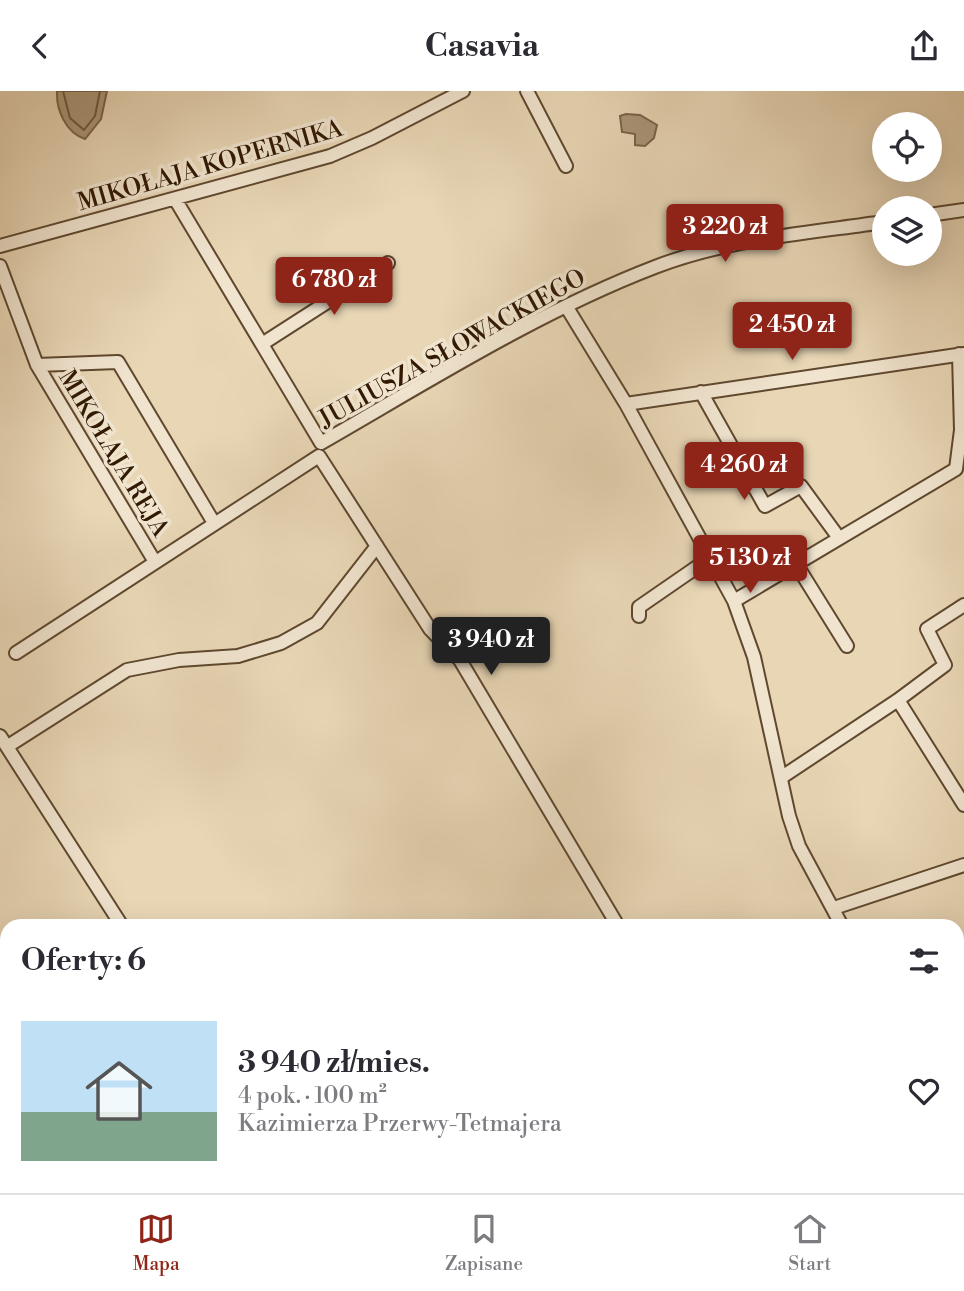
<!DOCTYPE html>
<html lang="pl">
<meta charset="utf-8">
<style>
body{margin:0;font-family:"Libre Bodoni",serif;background:#f2f2f3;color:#2b2b33;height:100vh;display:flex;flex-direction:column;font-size:26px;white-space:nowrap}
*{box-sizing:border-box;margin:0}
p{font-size:23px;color:#7c7c81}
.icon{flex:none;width:38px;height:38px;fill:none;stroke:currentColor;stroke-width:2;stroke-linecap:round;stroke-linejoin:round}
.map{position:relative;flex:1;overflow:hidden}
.panel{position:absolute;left:0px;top:828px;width:964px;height:275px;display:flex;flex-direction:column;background:#fff;border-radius:21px 21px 0 0;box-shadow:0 7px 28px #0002}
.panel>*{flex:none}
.tools{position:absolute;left:872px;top:21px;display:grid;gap:14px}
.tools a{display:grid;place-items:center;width:70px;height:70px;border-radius:50%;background:#fff;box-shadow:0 7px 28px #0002;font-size:35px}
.price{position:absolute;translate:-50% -60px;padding:0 16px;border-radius:7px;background:#8f2418;color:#fff;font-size:23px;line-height:46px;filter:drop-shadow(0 2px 4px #0008)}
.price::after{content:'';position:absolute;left:50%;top:42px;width:21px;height:16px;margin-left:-10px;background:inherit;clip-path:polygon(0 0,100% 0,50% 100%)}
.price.on{background:#222;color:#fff}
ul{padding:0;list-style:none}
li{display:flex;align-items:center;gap:21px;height:175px;padding:0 21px}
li+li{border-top:2px solid #e1e1e2}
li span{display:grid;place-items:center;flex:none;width:196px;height:140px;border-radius:0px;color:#555}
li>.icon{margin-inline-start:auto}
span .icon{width:84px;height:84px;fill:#fffc;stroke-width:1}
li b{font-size:30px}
h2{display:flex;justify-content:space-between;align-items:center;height:84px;padding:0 21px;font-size:30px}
header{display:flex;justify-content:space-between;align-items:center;height:91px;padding:0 21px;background:#fff;font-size:32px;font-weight:700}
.tab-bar{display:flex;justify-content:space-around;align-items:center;height:98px;border-top:2px solid #e1e1e2;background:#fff;font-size:19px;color:#7c7c81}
.tab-bar a{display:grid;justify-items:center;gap:4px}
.tab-bar .on{color:#8f2418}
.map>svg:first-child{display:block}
.green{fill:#c9b697;stroke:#7d684c;stroke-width:2}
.water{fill:#aa9678;stroke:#7a6449;stroke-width:2}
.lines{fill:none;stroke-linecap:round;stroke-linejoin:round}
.shore{stroke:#6e583d;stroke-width:2}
.street-casing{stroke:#5f482f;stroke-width:16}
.street{stroke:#f0e4cf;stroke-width:12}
.labels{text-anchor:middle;stroke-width:7;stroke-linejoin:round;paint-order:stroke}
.street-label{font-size:24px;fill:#311902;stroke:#f0e4cf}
</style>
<header><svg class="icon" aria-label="back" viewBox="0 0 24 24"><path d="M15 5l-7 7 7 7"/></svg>Casavia<svg class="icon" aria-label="share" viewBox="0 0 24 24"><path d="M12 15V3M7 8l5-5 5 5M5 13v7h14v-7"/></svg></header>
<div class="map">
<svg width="964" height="1102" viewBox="0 0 964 1102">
<rect width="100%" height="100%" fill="#e8d6b5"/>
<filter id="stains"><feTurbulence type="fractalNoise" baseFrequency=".00286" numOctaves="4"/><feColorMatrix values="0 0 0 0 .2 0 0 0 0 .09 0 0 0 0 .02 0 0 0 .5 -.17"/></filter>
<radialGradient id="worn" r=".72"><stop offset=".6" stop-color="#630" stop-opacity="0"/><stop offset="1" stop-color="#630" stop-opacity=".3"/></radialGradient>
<path class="green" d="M 269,1096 L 431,1096 L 435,1102 L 271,1102 Z"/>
<path class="water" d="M 57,0 L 107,0 L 101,28 L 85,48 C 66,42 56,19 57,0 Z
M 626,23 L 640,24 L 657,34 L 654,47 L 645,55 L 635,54 L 635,43 L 622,41 L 620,25 Z"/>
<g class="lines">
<path class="shore" d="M 63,0 L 70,27 L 84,39 L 95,25 L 100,0"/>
<g class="street-casing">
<path id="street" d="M 527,0 L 566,75
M 175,108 L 321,352
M 929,124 L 964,119
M 0,155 L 330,65 L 372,47 L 463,0
M 0,175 L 37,274 L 155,471
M 566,215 L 626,313 L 734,510 L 754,566 L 789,725 L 799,755 L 842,835
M 262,253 L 388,172
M 37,274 L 118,271 L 214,432
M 701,301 L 765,415 L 801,395 L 839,447
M 626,313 L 964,263
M 321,352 C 429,290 538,221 655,176 C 727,148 808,142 884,131
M 319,365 L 430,538 L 460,569 L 618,835
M 796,473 L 847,555
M 734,510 L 956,378 L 961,339 L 959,263
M 639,525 L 639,516 L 710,467
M 16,562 L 319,365
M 898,609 L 964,714
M 0,645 L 122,835
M 8,655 L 127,579 L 179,569 L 238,565 L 281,552 L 317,532 L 377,455
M 782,686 L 898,609 L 945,574 L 927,538 L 964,514
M 834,817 L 964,774
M 957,1056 L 964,1053
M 957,1070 L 964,1084
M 261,1096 L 264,1102
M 684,1096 L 688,1102"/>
</g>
<use href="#street" class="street"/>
</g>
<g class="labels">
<g class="street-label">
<text transform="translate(210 74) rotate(-16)" y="8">MIKOŁAJA KOPERNIKA</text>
<text transform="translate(452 257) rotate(-29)" y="8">JULIUSZA SŁOWACKIEGO</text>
<text transform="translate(114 362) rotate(59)" y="8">MIKOŁAJA REJA</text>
</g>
</g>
<rect width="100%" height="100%" filter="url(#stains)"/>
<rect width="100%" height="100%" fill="url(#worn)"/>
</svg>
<div class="tools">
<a><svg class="icon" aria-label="locate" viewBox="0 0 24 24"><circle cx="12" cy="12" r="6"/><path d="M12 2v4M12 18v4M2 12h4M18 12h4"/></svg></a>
<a><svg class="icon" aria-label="layers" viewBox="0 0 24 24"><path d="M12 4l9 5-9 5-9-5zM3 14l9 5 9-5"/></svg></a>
</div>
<b class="price" style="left:725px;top:173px">3 220 zł</b>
<b class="price" style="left:334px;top:226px">6 780 zł</b>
<b class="price" style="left:792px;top:271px">2 450 zł</b>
<b class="price" style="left:744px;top:411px">4 260 zł</b>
<b class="price" style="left:750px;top:504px">5 130 zł</b>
<b class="price on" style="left:491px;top:586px">3 940 zł</b>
<section class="panel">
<h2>Oferty: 6<svg class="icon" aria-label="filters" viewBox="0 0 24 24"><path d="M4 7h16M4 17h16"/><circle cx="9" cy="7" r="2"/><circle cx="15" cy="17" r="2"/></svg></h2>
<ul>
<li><span style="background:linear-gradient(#bfe0f5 65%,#7fa58c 0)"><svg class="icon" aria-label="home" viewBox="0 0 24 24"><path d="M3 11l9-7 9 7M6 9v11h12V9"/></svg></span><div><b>3 940 zł/mies.</b><p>4 pok. · 100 m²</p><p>Kazimierza Przerwy-Tetmajera</p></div><svg class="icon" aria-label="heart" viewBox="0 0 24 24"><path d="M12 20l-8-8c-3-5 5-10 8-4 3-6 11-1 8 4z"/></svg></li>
</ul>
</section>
</div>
<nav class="tab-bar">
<a class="on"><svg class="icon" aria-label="map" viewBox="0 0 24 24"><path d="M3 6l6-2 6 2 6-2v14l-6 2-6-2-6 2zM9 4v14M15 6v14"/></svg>Mapa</a>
<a><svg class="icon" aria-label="saved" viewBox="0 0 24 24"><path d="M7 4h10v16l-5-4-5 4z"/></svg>Zapisane</a>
<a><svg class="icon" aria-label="home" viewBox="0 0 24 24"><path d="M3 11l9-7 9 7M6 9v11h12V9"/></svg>Start</a>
</nav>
